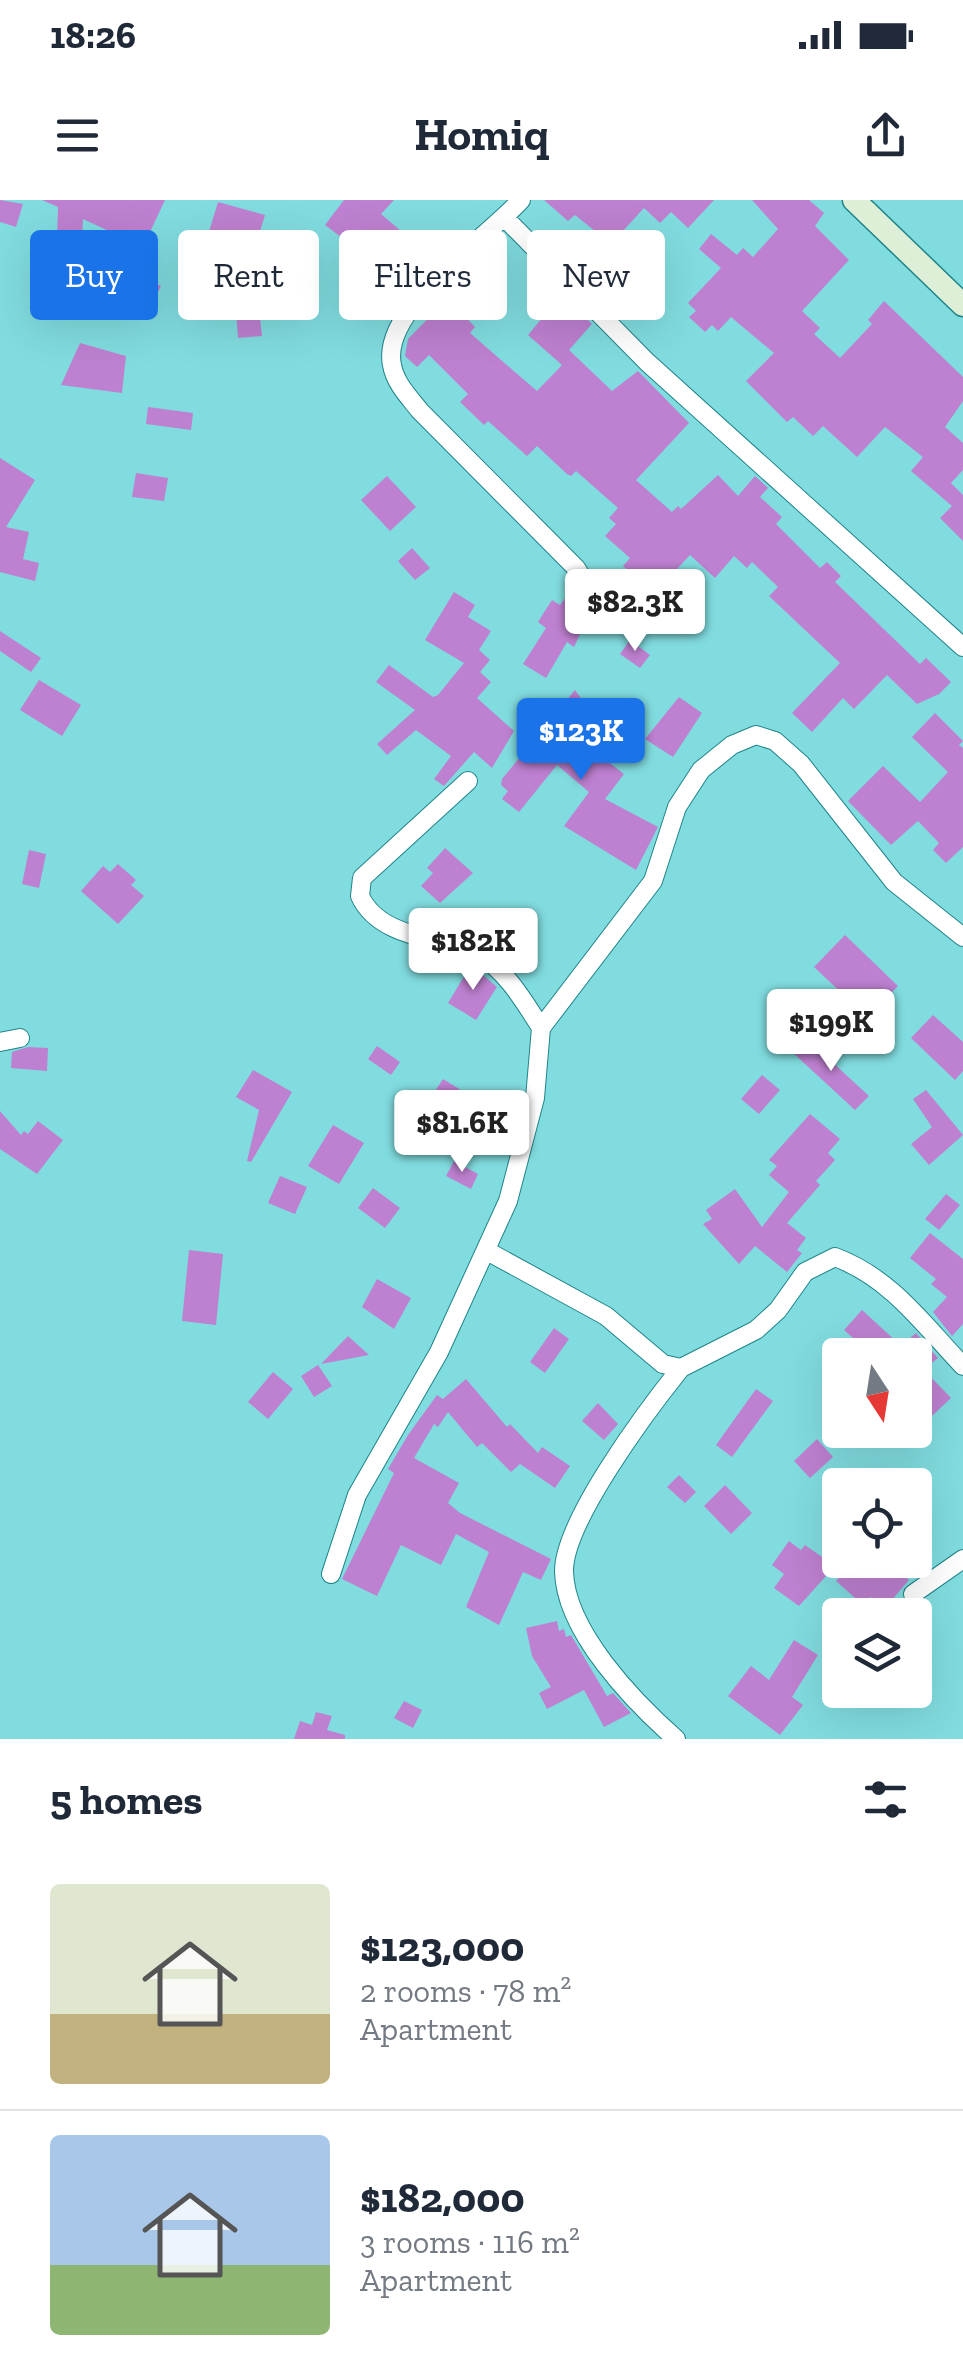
<!DOCTYPE html>
<meta charset="utf-8">
<style>
body{margin:0;font-family:"Zilla Slab",serif;background:#f6f6f7;color:#1f2937;height:100vh;display:flex;flex-direction:column;font-size:38px;white-space:nowrap}
*{box-sizing:border-box;margin:0}
p{font-size:32px;color:#747a83}
.icon{flex:none;width:55px;height:55px;fill:none;stroke:currentColor;stroke-width:2;stroke-linecap:round;stroke-linejoin:round}
.map{position:relative;height:1539px;overflow:hidden}
.sheet{display:flex;flex-direction:column;background:#fff;flex:1}
.sheet>*{flex:none}
.guide{position:absolute;left:30px;top:30px;width:905px;height:90px;display:flex;gap:20px}
.needle{width:65px;rotate:168deg}
.controls{position:absolute;left:822px;top:1138px;display:grid;gap:20px}
.controls a{display:grid;place-items:center;width:110px;height:110px;border-radius:10px;background:#fff;box-shadow:0 10px 40px #0002;font-size:50px}
.price{position:absolute;translate:-50% -85px;padding:0 22px;border-radius:10px;background:#fff;color:#222;font-size:32px;line-height:65px;filter:drop-shadow(0 2px 5px #0008)}
.price::after{content:'';position:absolute;left:50%;top:60px;width:30px;height:22px;margin-left:-15px;background:inherit;clip-path:polygon(0 0,100% 0,50% 100%)}
.price.current{background:#1a73e8;color:#fff}
ul{padding:0;list-style:none}
li{display:flex;align-items:center;gap:30px;height:250px;padding:0 50px}
li+li{border-top:2px solid #e0e1e3}
li span{display:grid;place-items:center;flex:none;width:280px;height:200px;border-radius:10px;color:#555}
li>.icon{margin-inline-start:auto}
span .icon{width:120px;height:120px;fill:#fffc;stroke-width:1}
li b{font-size:42px}
h2{display:flex;justify-content:space-between;align-items:center;height:120px;padding:0 50px;font-size:42px}
.chip{padding:0 35px;border-radius:10px;background:#fff;box-shadow:0 10px 40px #0002;font-size:35px;line-height:90px}
.chip.current{background:#1a73e8;color:#fff}
.status{display:flex;justify-content:space-between;align-items:center;height:70px;padding:0 50px;background:#fff;direction:ltr}
.status svg{height:28px;fill:currentColor}
header{display:flex;justify-content:space-between;align-items:center;height:130px;padding:0 50px;background:#fff;font-size:45px;font-weight:700}
.map>svg:first-child{display:block}
.building{fill:#be80d0}
.lines{fill:none;stroke-linecap:round;stroke-linejoin:round}
.street-casing{stroke:#1f8488;stroke-width:20}
.secondary-casing{stroke:#1f8488;stroke-width:25}
.street{stroke:#fff;stroke-width:18}
.secondary{stroke:#ddf0d7;stroke-width:22}
</style>
<div class="status"><b>18:26</b><svg viewBox="0 0 49 12"><path d="M0 12V9h3v3zM5 12V6h3v6zM10 12V3h3v9zM15 12V0h3v12zM26 1h20v11H26zM47 4h2v5h-2z"/></svg></div>
<header><svg class="icon" aria-label="menu" viewBox="0 0 24 24"><path d="M4 6h16M4 12h16M4 18h16"/></svg>Homiq<svg class="icon" aria-label="share" viewBox="0 0 24 24"><path d="M12 15V3M7 8l5-5 5 5M5 13v7h14v-7"/></svg></header>
<div class="map">
<svg width="963" height="1539" viewBox="0 0 963 1539">
<rect width="100%" height="100%" fill="#81dcdf"/>
<path class="building" d="M 0,0 L 23,4 L 16,27 L 0,22 Z
M 42,0 L 165,0 L 143,47 L 83,19 L 82,39 L 57,38 L 58,7 Z
M 344,0 L 394,0 L 381,14 L 420,47 L 395,78 L 325,25 Z
M 544,0 L 714,0 L 688,28 L 671,12 L 660,23 L 644,8 L 611,44 L 575,15 L 568,21 Z
M 752,0 L 809,0 L 824,13 L 815,26 L 849,60 L 802,111 L 820,128 L 814,134 L 840,158 L 872,124 L 868,120 L 884,101 L 963,177 L 963,201 L 945,227 L 963,243 L 963,270 L 951,283 L 963,295 L 963,341 L 940,318 L 952,306 L 911,271 L 923,257 L 885,227 L 857,257 L 823,226 L 813,236 L 793,217 L 787,222 L 746,181 L 774,153 L 731,117 L 718,131 L 712,125 L 705,132 L 689,117 L 696,111 L 688,103 L 721,68 L 699,49 L 711,34 L 737,55 L 743,48 L 753,57 L 778,29 Z
M 218,2 L 265,15 L 255,48 L 208,35 Z
M 124,69 L 161,86 L 154,100 L 118,83 Z
M 562,94 L 592,124 L 569,150 L 612,191 L 638,171 L 689,223 L 636,280 L 672,312 L 678,306 L 681,309 L 718,275 L 738,296 L 755,276 L 768,288 L 760,297 L 782,317 L 776,324 L 820,368 L 827,362 L 841,376 L 835,382 L 920,464 L 926,458 L 951,482 L 939,494 L 917,504 L 887,475 L 854,509 L 843,498 L 812,532 L 792,513 L 840,463 L 769,396 L 778,387 L 752,362 L 747,368 L 734,356 L 715,378 L 690,355 L 651,397 L 629,377 L 632,374 L 623,366 L 630,358 L 605,336 L 616,324 L 609,318 L 618,308 L 576,271 L 571,276 L 567,274 L 537,246 L 527,256 L 488,221 L 484,225 L 460,202 L 468,194 L 429,155 L 417,167 L 405,156 L 408,139 L 448,98 L 475,127 L 470,133 L 537,191 L 562,165 L 528,135 Z
M 259,109 L 262,136 L 238,138 L 236,111 Z
M 80,143 L 126,156 L 122,193 L 61,185 Z
M 148,207 L 193,213 L 191,230 L 146,224 Z
M 0,258 L 35,280 L 6,327 L 29,332 L 23,359 L 39,363 L 35,381 L 0,372 Z
M 136,273 L 168,278 L 164,301 L 132,297 Z
M 387,276 L 416,307 L 390,331 L 361,300 Z
M 412,348 L 430,368 L 415,380 L 398,361 Z
M 454,392 L 475,405 L 468,417 L 491,431 L 479,450 L 490,460 L 480,472 L 491,482 L 477,498 L 514,531 L 492,568 L 474,552 L 444,586 L 434,579 L 451,556 L 416,530 L 387,555 L 377,544 L 415,510 L 376,482 L 389,465 L 433,497 L 438,495 L 464,463 L 425,440 Z
M 569,393 L 581,401 L 582,410 L 589,415 L 574,447 L 567,442 L 546,478 L 523,464 L 546,428 L 538,422 L 543,414 L 552,400 L 560,405 Z
M 0,431 L 41,458 L 31,472 L 0,451 Z
M 630,440 L 650,455 L 640,468 L 620,454 Z
M 39,480 L 81,505 L 62,536 L 20,510 Z
M 575,490 L 605,531 L 586,545 L 624,574 L 605,599 L 658,627 L 636,670 L 564,626 L 589,592 L 557,565 L 519,612 L 502,599 L 508,591 L 501,585 L 502,579 Z
M 679,497 L 702,513 L 673,557 L 645,539 Z
M 935,513 L 963,541 L 959,545 L 963,548 L 963,647 L 946,663 L 933,650 L 939,643 L 918,621 L 891,645 L 848,601 L 883,566 L 920,602 L 948,572 L 912,537 Z
M 445,648 L 473,673 L 440,703 L 421,686 L 433,673 L 427,668 Z
M 29,650 L 46,654 L 39,688 L 22,684 Z
M 118,664 L 136,680 L 131,685 L 144,696 L 118,724 L 81,691 L 103,666 L 110,672 Z
M 845,735 L 898,786 L 867,817 L 814,767 Z
M 471,765 L 497,787 L 476,820 L 448,803 Z
M 933,815 L 963,842 L 963,871 L 955,880 L 911,838 Z
M 806,838 L 869,896 L 855,910 L 792,852 Z
M 377,846 L 400,862 L 391,875 L 368,859 Z
M 28,847 L 48,848 L 47,871 L 11,868 L 12,852 Z
M 253,870 L 292,892 L 251,962 L 247,961 L 259,910 L 236,897 Z
M 762,875 L 780,890 L 759,914 L 741,899 Z
M 443,879 L 464,892 L 452,911 L 431,897 Z
M 926,890 L 963,935 L 929,965 L 911,944 L 932,927 L 913,899 Z
M 0,911 L 21,935 L 24,931 L 28,934 L 38,921 L 63,940 L 37,974 L 0,949 Z
M 810,914 L 840,939 L 828,953 L 835,960 L 816,981 L 820,985 L 787,1023 L 806,1038 L 797,1050 L 802,1053 L 787,1072 L 755,1046 L 739,1064 L 703,1024 L 712,1019 L 706,1010 L 735,989 L 762,1027 L 789,992 L 769,975 L 777,966 L 769,960 Z
M 333,925 L 364,943 L 339,984 L 308,966 Z
M 454,961 L 478,974 L 471,989 L 446,976 Z
M 280,976 L 307,987 L 295,1014 L 268,1003 Z
M 373,988 L 400,1008 L 385,1028 L 358,1008 Z
M 946,994 L 960,1005 L 939,1030 L 925,1019 Z
M 930,1033 L 963,1059 L 963,1124 L 952,1136 L 933,1112 L 947,1097 L 931,1084 L 936,1079 L 910,1058 Z
M 189,1050 L 223,1054 L 216,1125 L 182,1121 Z
M 377,1079 L 411,1098 L 394,1129 L 362,1107 Z
M 862,1110 L 897,1142 L 885,1155 L 872,1155 L 844,1130 Z
M 554,1128 L 569,1139 L 545,1173 L 530,1162 Z
M 916,1133 L 938,1158 L 927,1167 L 904,1143 Z
M 348,1136 L 369,1155 L 321,1164 Z
M 318,1165 L 332,1186 L 314,1197 L 301,1176 Z
M 925,1171 L 951,1198 L 915,1232 L 915,1182 Z
M 273,1172 L 293,1189 L 268,1219 L 248,1202 Z
M 466,1179 L 507,1227 L 510,1224 L 538,1253 L 542,1247 L 570,1266 L 555,1288 L 520,1264 L 511,1272 L 482,1243 L 477,1247 L 448,1212 L 438,1227 L 434,1224 L 414,1258 L 459,1283 L 448,1303 L 460,1313 L 551,1359 L 541,1380 L 523,1372 L 499,1425 L 466,1407 L 489,1352 L 456,1334 L 441,1365 L 401,1345 L 377,1396 L 342,1379 L 394,1273 L 388,1269 L 408,1235 L 437,1195 L 443,1199 Z
M 756,1189 L 773,1201 L 732,1257 L 716,1245 Z
M 598,1203 L 618,1224 L 604,1240 L 582,1221 Z
M 817,1239 L 833,1257 L 810,1278 L 794,1261 Z
M 679,1275 L 696,1292 L 685,1303 L 667,1287 Z
M 725,1285 L 752,1313 L 731,1334 L 704,1306 Z
M 789,1341 L 801,1350 L 805,1345 L 835,1366 L 799,1406 L 774,1388 L 784,1374 L 772,1365 Z
M 855,1360 L 902,1360 L 895,1368 L 909,1380 L 884,1409 L 871,1397 L 863,1405 L 836,1381 Z
M 557,1421 L 559,1431 L 564,1429 L 566,1437 L 571,1435 L 607,1496 L 613,1493 L 631,1513 L 604,1527 L 584,1490 L 547,1509 L 539,1493 L 551,1487 L 532,1456 L 526,1428 Z
M 794,1440 L 818,1455 L 792,1497 L 803,1505 L 780,1535 L 728,1496 L 751,1466 L 769,1480 Z
M 404,1501 L 422,1510 L 413,1528 L 394,1518 Z
M 316,1512 L 332,1516 L 327,1530 L 345,1535 L 345,1539 L 294,1539 L 300,1521 L 312,1525 Z"/>
<g class="lines">
<g class="street-casing">
<path id="street" d="M 521,0 C 487,38 380,109 392,165 C 395,183 409,197 420,211 L 576,368 L 598,404
M 505,18 L 647,162 L 963,447
M 468,581 L 362,678 L 360,696 C 379,738 438,737 475,753 C 504,767 524,801 541,828
M 0,842 L 20,838
M 487,1051 L 606,1116 L 663,1164 L 681,1168 L 756,1130 L 778,1110 L 805,1072 L 835,1057 C 891,1078 923,1124 963,1166
M 331,1374 L 357,1295 L 439,1152 L 508,1001 L 535,898 L 541,828 L 653,681 L 677,607 L 701,570 L 732,545 L 756,535 L 775,541 L 801,564 L 894,682 L 963,737
M 913,1394 L 963,1359
M 676,1539 C 634,1502 565,1431 564,1371 C 564,1321 648,1209 681,1168"/>
</g>
<g class="secondary-casing">
<path id="secondary" d="M 854,0 L 963,105"/>
</g>
<use href="#street" class="street"/>
<use href="#secondary" class="secondary"/>
</g>
</svg>
<div class="controls">
<a><svg class="needle" viewBox="-14 -14 28 28"><path d="M0-13l5 13h-10z" fill="#e53935"/><path d="M0 13l5-13h-10z" fill="#747a83"/></svg></a>
<a><svg class="icon" aria-label="locate" viewBox="0 0 24 24"><circle cx="12" cy="12" r="6"/><path d="M12 2v4M12 18v4M2 12h4M18 12h4"/></svg></a>
<a><svg class="icon" aria-label="layers" viewBox="0 0 24 24"><path d="M12 4l9 5-9 5-9-5zM3 14l9 5 9-5"/></svg></a>
</div>
<b class="price" style="left:635px;top:454px">$82.3K</b>
<b class="price current" style="left:581px;top:583px">$123K</b>
<b class="price" style="left:473px;top:793px">$182K</b>
<b class="price" style="left:831px;top:874px">$199K</b>
<b class="price" style="left:462px;top:975px">$81.6K</b>
<div class="guide">
<a class="chip current">Buy</a>
<a class="chip">Rent</a>
<a class="chip">Filters</a>
<a class="chip">New</a>
</div>
</div>
<section class="sheet">
<h2>5 homes<svg class="icon" aria-label="filters" viewBox="0 0 24 24"><path d="M4 7h16M4 17h16"/><circle cx="9" cy="7" r="2"/><circle cx="15" cy="17" r="2"/></svg></h2>
<ul>
<li><span style="background:linear-gradient(#dfe7d0 65%,#c2b280 0)"><svg class="icon" aria-label="home" viewBox="0 0 24 24"><path d="M3 11l9-7 9 7M6 9v11h12V9"/></svg></span><div><b>$123,000</b><p>2 rooms · 78 m²</p><p>Apartment</p></div></li>
<li><span style="background:linear-gradient(#a9c7e8 65%,#8fb573 0)"><svg class="icon" aria-label="home" viewBox="0 0 24 24"><path d="M3 11l9-7 9 7M6 9v11h12V9"/></svg></span><div><b>$182,000</b><p>3 rooms · 116 m²</p><p>Apartment</p></div></li>
</ul>
</section>
